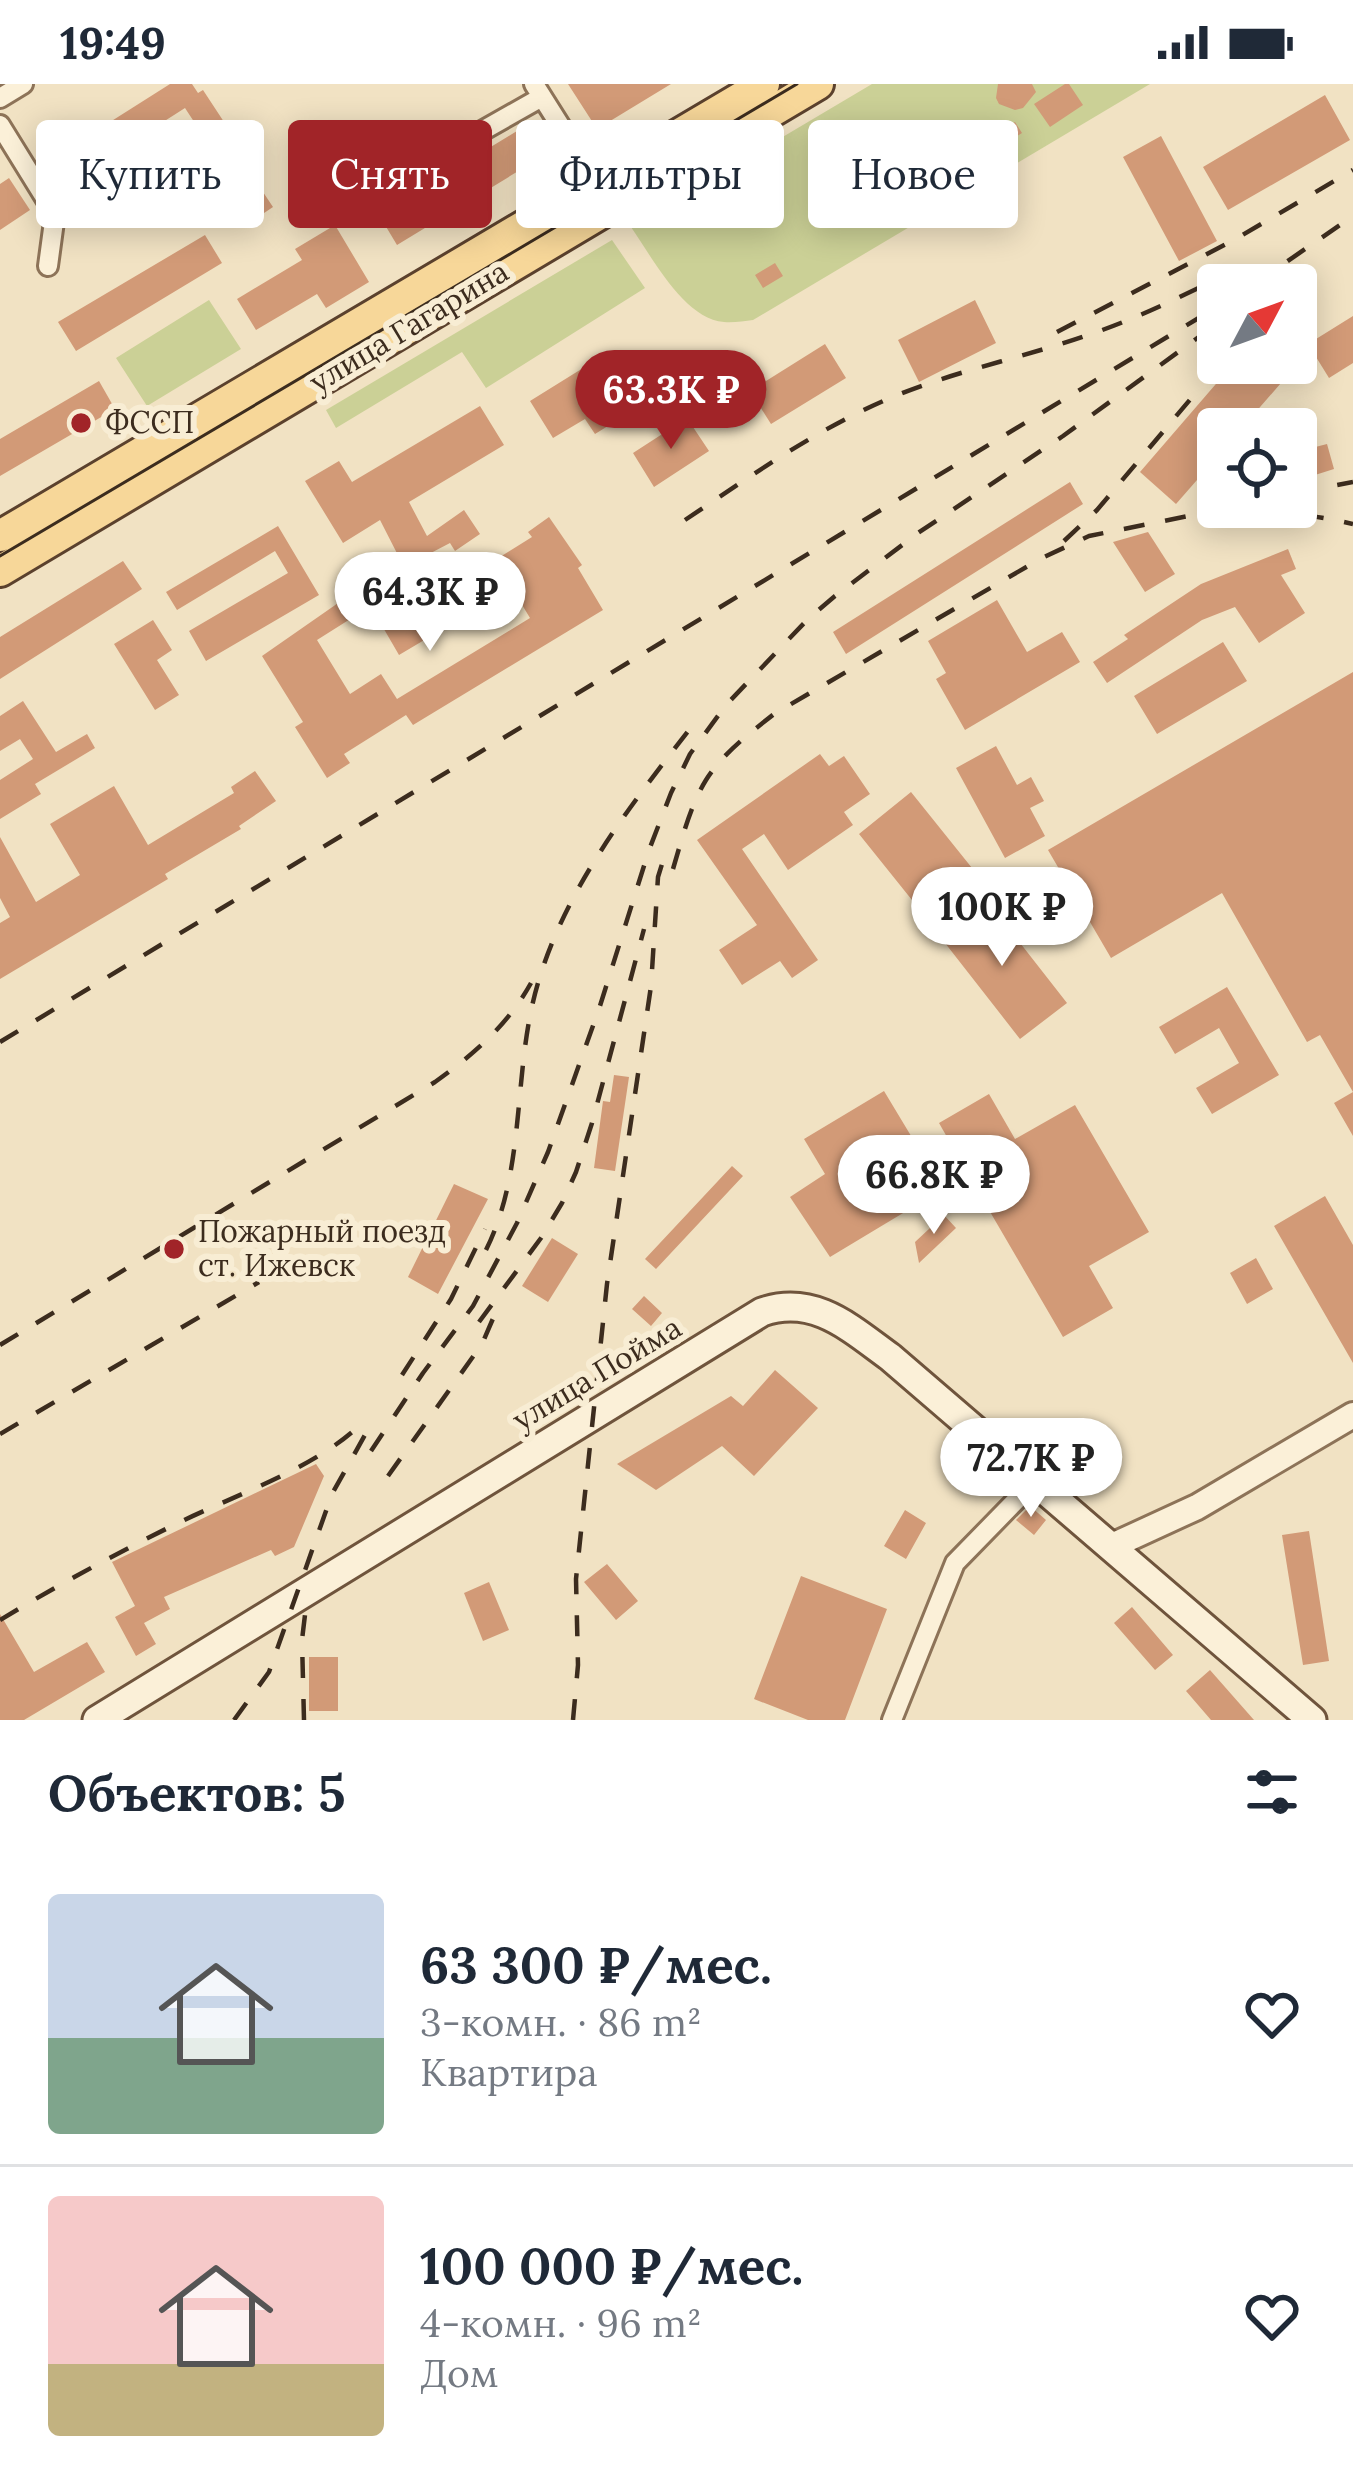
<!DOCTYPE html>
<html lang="ru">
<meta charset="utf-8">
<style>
body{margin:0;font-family:Lora,serif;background:#f6f6f7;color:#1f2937;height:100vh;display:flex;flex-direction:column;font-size:45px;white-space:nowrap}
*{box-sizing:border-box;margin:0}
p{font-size:39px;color:#747a83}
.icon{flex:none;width:66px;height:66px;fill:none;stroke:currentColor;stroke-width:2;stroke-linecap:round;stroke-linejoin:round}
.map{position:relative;height:1636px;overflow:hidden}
.drawer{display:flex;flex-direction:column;background:#fff;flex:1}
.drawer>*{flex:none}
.guide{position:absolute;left:36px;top:36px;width:1281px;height:108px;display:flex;gap:24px}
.needle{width:78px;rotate:49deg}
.buttons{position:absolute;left:1197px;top:180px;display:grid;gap:24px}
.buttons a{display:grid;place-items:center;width:120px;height:120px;border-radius:12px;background:#fff;box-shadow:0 6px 30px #0003;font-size:60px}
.price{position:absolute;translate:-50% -102px;padding:0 27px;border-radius:42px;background:#fff;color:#222;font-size:39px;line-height:78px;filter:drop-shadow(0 3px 6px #0008)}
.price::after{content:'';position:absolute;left:50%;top:72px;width:36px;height:27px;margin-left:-18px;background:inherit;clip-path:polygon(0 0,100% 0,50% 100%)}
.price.selected{background:#a12428;color:#fff}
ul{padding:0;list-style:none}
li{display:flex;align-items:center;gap:36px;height:300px;padding:0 48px}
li+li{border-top:3px solid #e0e1e3}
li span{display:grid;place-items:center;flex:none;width:336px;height:240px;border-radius:12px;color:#555}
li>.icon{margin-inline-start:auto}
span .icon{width:144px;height:144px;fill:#fffc;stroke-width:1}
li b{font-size:51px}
h2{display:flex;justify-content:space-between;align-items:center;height:144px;padding:0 48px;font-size:51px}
.tag{padding:0 42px;border-radius:12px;background:#fff;box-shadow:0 6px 30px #0003;font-size:42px;line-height:108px}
.tag.selected{background:#a12428;color:#fff}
.status{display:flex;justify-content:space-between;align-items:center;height:84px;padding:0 60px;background:#fff;direction:ltr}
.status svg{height:33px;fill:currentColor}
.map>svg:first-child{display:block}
.green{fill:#cbd096}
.building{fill:#d29a77}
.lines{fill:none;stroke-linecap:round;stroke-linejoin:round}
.minor-casing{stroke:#8d7358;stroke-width:24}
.tertiary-casing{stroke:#8d7358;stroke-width:30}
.secondary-casing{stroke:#6f543c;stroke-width:33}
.primary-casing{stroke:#5b412d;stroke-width:36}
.minor{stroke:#fbf0d8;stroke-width:18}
.tertiary{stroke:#fbf0d8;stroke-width:24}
.secondary{stroke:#fbf0d8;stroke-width:27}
.primary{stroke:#f7d799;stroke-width:30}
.tram{stroke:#3c2c1e;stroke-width:3}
.rail{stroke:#3c2c1e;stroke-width:4.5;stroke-dasharray:21 21;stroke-linecap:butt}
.poi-dot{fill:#a12428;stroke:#f8edd4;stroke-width:4.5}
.labels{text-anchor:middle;stroke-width:12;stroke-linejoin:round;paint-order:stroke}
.street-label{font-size:30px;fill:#3c2c1e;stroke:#f8edd4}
.poi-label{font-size:30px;fill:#3c2c1e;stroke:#f8edd4;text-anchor:start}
</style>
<div class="status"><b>19:49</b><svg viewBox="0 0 49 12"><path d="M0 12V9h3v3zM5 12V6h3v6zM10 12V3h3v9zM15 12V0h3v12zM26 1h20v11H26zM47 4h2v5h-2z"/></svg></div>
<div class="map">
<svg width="1353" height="1636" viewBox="0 0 1353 1636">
<rect width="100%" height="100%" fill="#f1e2c3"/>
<path class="green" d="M 872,0 L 1150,0 L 753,236 C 744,237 733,239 724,238 C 684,235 652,173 631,143 Z
M 612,156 L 645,204 L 486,304 L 462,268 L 336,344 L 326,326 Z
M 209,216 L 241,265 L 147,322 L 116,274 Z"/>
<path class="building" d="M 170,0 L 192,0 L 198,9 L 203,6 L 264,99 L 259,102 L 273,123 L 246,141 L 229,116 L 240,108 L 185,24 L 102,77 L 110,89 L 85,105 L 74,87 L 81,83 L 69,64 Z
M 568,0 L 671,0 L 597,45 Z
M 998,0 L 1032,0 L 1036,8 L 1023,24 L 1015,26 L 999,20 L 996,14 Z
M 1065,0 L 1069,0 L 1083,21 L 1050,43 L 1034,20 Z
M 1325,11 L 1350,56 L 1228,126 L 1203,83 Z
M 1015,38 L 1022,49 L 989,70 L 982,60 Z
M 530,39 L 548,69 L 397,161 L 379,131 Z
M 1161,52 L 1217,157 L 1179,177 L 1123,73 Z
M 371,54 L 388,82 L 324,119 L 307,90 Z
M 9,94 L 30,126 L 0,146 L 0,100 Z
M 335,141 L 369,198 L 326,224 L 317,210 L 256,246 L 237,215 L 302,176 L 295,165 Z
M 205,151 L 222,179 L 76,267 L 58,238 Z
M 775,179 L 783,192 L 763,204 L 755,191 Z
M 975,216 L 996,259 L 919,298 L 898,256 Z
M 1353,232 L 1353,279 L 1329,294 L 1308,260 Z
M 825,260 L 846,294 L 771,340 L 750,307 Z
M 604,271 L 637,324 L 595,350 L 585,335 L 553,354 L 530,317 Z
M 1234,279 L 1258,279 L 1281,299 L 1241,345 L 1218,345 L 1218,372 L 1176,420 L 1140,388 Z
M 99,297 L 115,325 L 0,392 L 0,355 Z
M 480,322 L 504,361 L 409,418 L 427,452 L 464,426 L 480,450 L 455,467 L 450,459 L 404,483 L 380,436 L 343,459 L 305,397 L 339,377 L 352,398 Z
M 687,334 L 709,367 L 654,403 L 633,369 Z
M 1327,360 L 1334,385 L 1296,397 L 1296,368 Z
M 1070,398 L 1083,420 L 846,570 L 833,548 Z
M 549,433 L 582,481 L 578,484 L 603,526 L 413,641 L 406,631 L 344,670 L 350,679 L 327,694 L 295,643 L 303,638 L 262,572 L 341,517 L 355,532 L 317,556 L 350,610 L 381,590 L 397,615 L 530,534 L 495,476 L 532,453 L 528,448 Z
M 278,442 L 319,511 L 206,577 L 189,547 L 288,489 L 275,467 L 177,526 L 166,508 Z
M 1148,448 L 1175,490 L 1145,508 L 1113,458 Z
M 1288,465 L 1296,485 L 1281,491 L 1305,529 L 1259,559 L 1235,523 L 1202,536 L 1107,599 L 1093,578 L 1128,555 L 1124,551 L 1201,500 Z
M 123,477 L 142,505 L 0,595 L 0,553 Z
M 471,486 L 490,517 L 399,571 L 381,540 Z
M 997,516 L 1027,568 L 1062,548 L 1080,578 L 965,646 L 936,595 L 946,589 L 928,557 Z
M 153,536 L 172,566 L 157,576 L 179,611 L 155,626 L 114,560 Z
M 1223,558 L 1247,597 L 1157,650 L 1134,612 Z
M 1353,588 L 1353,1008 L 1320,951 L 1307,958 L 1222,809 L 1111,874 L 1048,766 Z
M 23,617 L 56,668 L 87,650 L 95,664 L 35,700 L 41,710 L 0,735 L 0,696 L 33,675 L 20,655 L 0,667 L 0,632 Z
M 996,662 L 1017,701 L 1031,693 L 1044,717 L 1030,724 L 1045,752 L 1005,774 L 956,684 Z
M 820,670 L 829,682 L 844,672 L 870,710 L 844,728 L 853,741 L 788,786 L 764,750 L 742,765 L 818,876 L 792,894 L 780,877 L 742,901 L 719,866 L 757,841 L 697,756 Z
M 255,687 L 276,717 L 239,742 L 241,745 L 165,790 L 168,795 L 0,895 L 0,839 L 10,833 L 0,814 L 0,753 L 36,818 L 80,791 L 50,740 L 114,702 L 148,761 L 234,709 L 231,703 Z
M 911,708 L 972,784 L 920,826 L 859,750 Z
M 985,814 L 1067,919 L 1020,955 L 938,850 Z
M 1227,903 L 1279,991 L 1212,1030 L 1196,1004 L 1239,979 L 1219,944 L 1175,970 L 1159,943 Z
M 614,991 L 629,993 L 615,1087 L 594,1084 L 603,1017 L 610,1018 Z
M 884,1007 L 943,1105 L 830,1173 L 790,1113 L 825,1090 L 804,1055 Z
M 1353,1008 L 1353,1052 L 1334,1019 Z
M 989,1010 L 1015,1055 L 1075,1021 L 1149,1148 L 1089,1182 L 1113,1224 L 1063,1253 L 975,1102 L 1003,1077 L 999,1072 L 968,1090 L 939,1039 Z
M 732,1082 L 743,1092 L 656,1185 L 645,1175 Z
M 454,1100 L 488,1115 L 438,1210 L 408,1193 Z
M 1325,1112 L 1353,1161 L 1353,1279 L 1274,1142 Z
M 944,1131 L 956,1144 L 919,1179 L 915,1158 Z
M 552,1154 L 578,1170 L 548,1218 L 522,1202 Z
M 1256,1174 L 1273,1205 L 1247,1220 L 1230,1189 Z
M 644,1212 L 662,1229 L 651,1242 L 632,1225 Z
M 775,1286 L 818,1324 L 754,1392 L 722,1362 L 656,1406 L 617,1380 L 731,1312 L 743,1322 Z
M 316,1380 L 324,1392 L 294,1463 L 275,1472 L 271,1466 L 164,1513 L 170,1525 L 144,1539 L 156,1560 L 136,1572 L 115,1533 L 135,1522 L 112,1478 Z
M 1030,1422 L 1046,1436 L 1034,1451 L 1016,1436 Z
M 905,1426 L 926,1439 L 906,1475 L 884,1462 Z
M 1309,1447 L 1329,1577 L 1303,1581 L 1282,1451 Z
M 607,1480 L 638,1517 L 616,1536 L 584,1498 Z
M 801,1492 L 887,1525 L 845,1636 L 808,1636 L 754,1615 Z
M 489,1498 L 509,1546 L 483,1557 L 464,1509 Z
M 1132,1523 L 1173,1571 L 1155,1586 L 1114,1539 Z
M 0,1530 L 34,1588 L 87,1558 L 105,1588 L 24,1636 L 0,1636 Z
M 309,1573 L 338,1573 L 338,1627 L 309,1627 Z
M 1210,1586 L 1254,1636 L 1211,1636 L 1186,1607 Z"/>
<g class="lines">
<g class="minor-casing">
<path id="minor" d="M 534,0 L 597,100
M 0,14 L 23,0
M 0,41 L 55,130 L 48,182
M 339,128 L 542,13
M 892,1636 L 955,1479 L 1035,1397"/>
</g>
<g class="tertiary-casing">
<path id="tertiary" d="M 1112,1462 L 1197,1423 L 1353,1331"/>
</g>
<g class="secondary-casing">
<path id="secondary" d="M 97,1636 L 762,1228 C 814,1210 850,1244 890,1273 L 1312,1636"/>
</g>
<g class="primary-casing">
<path id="primary" d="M 0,452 L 764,0
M 0,487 L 818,0"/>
</g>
<use href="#minor" class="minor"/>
<use href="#tertiary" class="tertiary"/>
<use href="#secondary" class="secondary"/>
<use href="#primary" class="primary"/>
<path class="tram" d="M 0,472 L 797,0"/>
<path class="rail" d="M 1253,201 L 1353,132
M 1057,248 L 1234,156 L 1353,86
M 1296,409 L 1353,398
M 1219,429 C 1266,426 1307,429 1353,440
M 685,436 C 754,390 822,341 900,310 C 960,286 1024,273 1085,252 C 1143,233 1198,204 1253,177
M 1064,457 L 1097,426 L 1199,305
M 673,785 C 682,755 690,722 706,696 C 723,669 750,649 774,630 L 1040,475 L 1089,452 L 1233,423
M 0,958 L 1202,232
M 486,1166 C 522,1094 515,1009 530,932 C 551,823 623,731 689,646
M 479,1238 L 541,1154 L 562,1119 L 576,1088 L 592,1039 L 644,845
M 0,1261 L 435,998 C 474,970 507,942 531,899
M 402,1291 L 451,1215 L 485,1145
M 0,1350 L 259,1198
M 371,1367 L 423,1289 L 473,1222 L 517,1139 L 548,1068 L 599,925 L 649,766 L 671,709 L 690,670 L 726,621 L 808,535 L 835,512 L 918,449 L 1063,352 L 1218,239
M 388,1392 L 482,1260 L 498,1223
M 0,1536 C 58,1501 117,1469 178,1439 C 237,1410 317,1384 363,1338
M 234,1636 L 269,1588 L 332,1410 L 370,1342
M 304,1636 L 302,1556 L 307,1514
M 573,1636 L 578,1581 L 576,1495 L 607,1200 L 651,902 L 658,793 L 667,764"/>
</g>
<g class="poi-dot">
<circle cx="81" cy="339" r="12"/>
<circle cx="174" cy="1165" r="12"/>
</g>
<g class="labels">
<g class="street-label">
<text transform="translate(409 243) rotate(-31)" y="10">улица Гагарина</text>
<text transform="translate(597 1290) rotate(-31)" y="10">улица Пойма</text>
</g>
<g class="poi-label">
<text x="105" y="349">ФССП</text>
<text x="198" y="1158">Пожарный поезд<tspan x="198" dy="34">ст. Ижевск</tspan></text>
</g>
</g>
</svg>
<div class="buttons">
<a><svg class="needle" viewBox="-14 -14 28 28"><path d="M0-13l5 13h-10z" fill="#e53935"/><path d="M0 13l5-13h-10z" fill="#747a83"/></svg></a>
<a><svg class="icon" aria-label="locate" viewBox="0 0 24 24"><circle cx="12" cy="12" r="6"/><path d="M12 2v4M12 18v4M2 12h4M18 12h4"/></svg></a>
</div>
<b class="price selected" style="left:671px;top:368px">63.3K ₽</b>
<b class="price" style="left:430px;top:570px">64.3K ₽</b>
<b class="price" style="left:1002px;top:885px">100K ₽</b>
<b class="price" style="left:934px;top:1153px">66.8K ₽</b>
<b class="price" style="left:1031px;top:1436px">72.7K ₽</b>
<div class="guide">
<a class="tag">Купить</a>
<a class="tag selected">Снять</a>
<a class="tag">Фильтры</a>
<a class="tag">Новое</a>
</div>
</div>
<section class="drawer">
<h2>Объектов: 5<svg class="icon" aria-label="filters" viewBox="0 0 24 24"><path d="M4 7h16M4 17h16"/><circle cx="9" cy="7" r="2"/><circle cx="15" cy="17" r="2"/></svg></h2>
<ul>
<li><span style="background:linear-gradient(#c9d6e8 60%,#7fa58c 0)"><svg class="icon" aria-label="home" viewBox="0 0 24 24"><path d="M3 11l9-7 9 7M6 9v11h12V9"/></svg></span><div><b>63 300 ₽/мес.</b><p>3-комн. · 86 m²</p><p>Квартира</p></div><svg class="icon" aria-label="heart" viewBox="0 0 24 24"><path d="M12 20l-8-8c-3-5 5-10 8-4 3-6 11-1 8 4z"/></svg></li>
<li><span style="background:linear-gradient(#f6c9c9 70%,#c2b280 0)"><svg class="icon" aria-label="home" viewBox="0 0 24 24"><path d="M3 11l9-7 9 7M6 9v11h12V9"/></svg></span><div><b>100 000 ₽/мес.</b><p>4-комн. · 96 m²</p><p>Дом</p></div><svg class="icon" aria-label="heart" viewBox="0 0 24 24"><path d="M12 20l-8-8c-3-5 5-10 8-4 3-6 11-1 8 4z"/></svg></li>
</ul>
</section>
